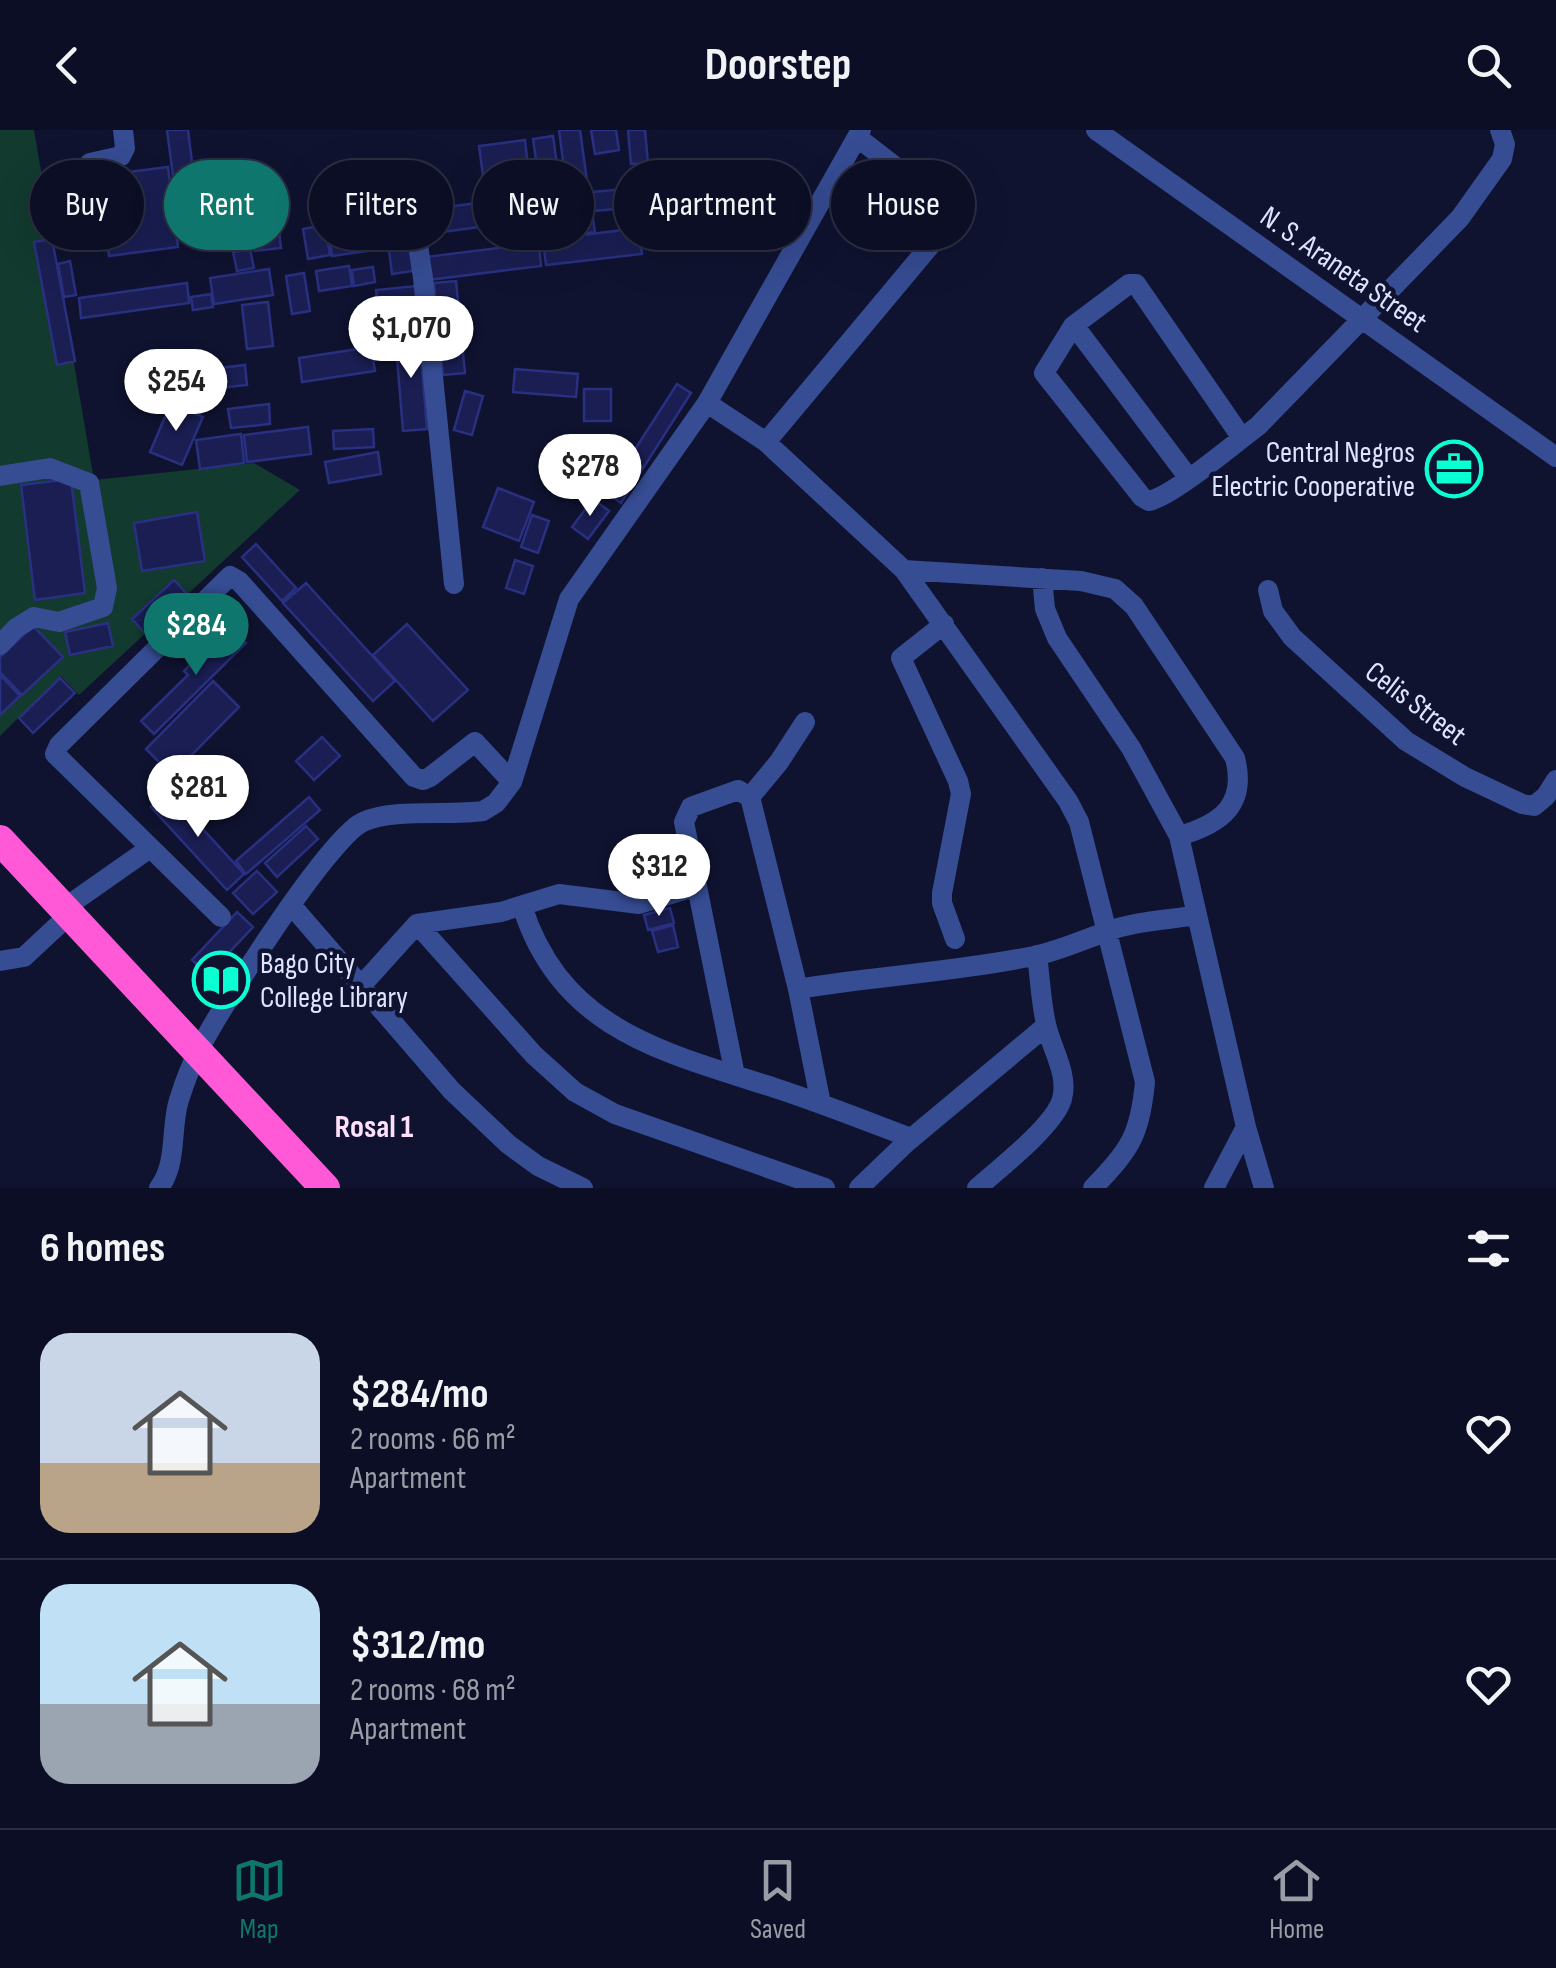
<!DOCTYPE html>
<meta charset="utf-8">
<style>
body{margin:0;font-family:"Sofia Sans Condensed",sans-serif;background:#14172c;color:#f1f3f6;height:100vh;display:flex;flex-direction:column;font-size:38px;white-space:nowrap}
*{box-sizing:border-box;margin:0}
p{font-size:32px;color:#9a9ca6}
.icon{flex:none;width:55px;height:55px;fill:none;stroke:currentColor;stroke-width:2;stroke-linecap:round;stroke-linejoin:round}
.map{position:relative;height:1058px;overflow:hidden}
.panel{display:flex;flex-direction:column;background:#0b0e24;flex:1}
.panel>*{flex:none}
.top-card{position:absolute;left:30px;top:30px;width:1000px;height:90px;display:flex;gap:20px}
.price{position:absolute;translate:-50% -85px;padding:0 22px;border-radius:35px;background:#fff;color:#222;font-size:32px;line-height:65px;filter:drop-shadow(0 2px 5px #0008)}
.price::after{content:'';position:absolute;left:50%;top:60px;width:30px;height:22px;margin-left:-15px;background:inherit;clip-path:polygon(0 0,100% 0,50% 100%)}
.price.on{background:#0f766e;color:#fff}
ul{padding:0;list-style:none}
li{display:flex;align-items:center;gap:30px;height:250px;padding:0 40px}
li+li{border-top:2px solid #2b2e41}
li span{display:grid;place-items:center;flex:none;width:280px;height:200px;border-radius:30px;color:#555}
li>.icon{margin-inline-start:auto}
span .icon{width:120px;height:120px;fill:#fffc;stroke-width:1}
li b{font-size:42px}
h2{display:flex;justify-content:space-between;align-items:center;height:120px;padding:0 40px;font-size:42px}
.chip{padding:0 35px;border-radius:45px;background:#0b0e24;box-shadow:0 10px 40px #0002,0 0 0 2px #2b2e41;font-size:35px;line-height:90px}
.chip.on{background:#0f766e;color:#fff}
header{display:flex;justify-content:space-between;align-items:center;height:130px;padding:0 40px;background:#0b0e24;font-size:45px;font-weight:700}
.tabs{display:flex;justify-content:space-around;align-items:center;height:140px;border-top:2px solid #2b2e41;background:#0b0e24;font-size:28px;color:#9a9ca6}
.tabs a{display:grid;justify-items:center;gap:5px}
.tabs .on{color:#0f766e}
.map>svg:first-child{display:block}
.green{fill:#123a2e}
.building{fill:#1a1e52;stroke:#293081;stroke-width:2.5}
.lines{fill:none;stroke-linecap:round;stroke-linejoin:round}
.minor{stroke:#364c93;stroke-width:20}
.highway{stroke:#ff59d7;stroke-width:30}
.labels{text-anchor:middle;stroke-width:9;stroke-linejoin:round;paint-order:stroke}
.street-label{font-size:30px;fill:#dee3ff;stroke:#0f1330}
.poi-label{font-size:30px;fill:#dee3ff;stroke:#0f1330;text-anchor:end}
.neighbourhood-label{font-size:32px;font-weight:bold;fill:#ffe0fc;stroke:#0f1330}
</style>
<header><svg class="icon" aria-label="back" viewBox="0 0 24 24"><path d="M15 5l-7 7 7 7"/></svg>Doorstep<svg class="icon" aria-label="search" viewBox="0 0 24 24"><circle cx="10" cy="10" r="6"/><path d="M15 15l6 6"/></svg></header>
<div class="map">
<svg width="1556" height="1058" viewBox="0 0 1556 1058">
<rect width="100%" height="100%" fill="#0f1330"/>
<path class="green" d="M 0,0 L 34,0 L 94,350 L 254,333 L 300,360 L 79,565 L 61,546 L 0,606 Z"/>
<path class="building" d="M 167,0 L 188,0 L 198,80 L 178,84 Z
M 559,0 L 580,0 L 587,51 L 566,54 Z
M 591,0 L 616,0 L 619,20 L 595,24 Z
M 628,0 L 645,0 L 648,33 L 631,34 Z
M 553,6 L 560,57 L 540,59 L 533,9 Z
M 525,10 L 529,47 L 484,53 L 479,16 Z
M 168,37 L 178,117 L 109,126 L 98,46 Z
M 649,43 L 650,82 L 629,83 L 628,44 Z
M 231,53 L 233,73 L 206,76 L 203,57 Z
M 626,59 L 628,78 L 581,82 L 580,63 Z
M 532,62 L 535,93 L 502,96 L 499,66 Z
M 576,67 L 577,82 L 556,85 L 554,69 Z
M 484,72 L 487,96 L 435,103 L 432,79 Z
M 254,74 L 257,95 L 182,106 L 179,85 Z
M 592,82 L 595,102 L 558,107 L 555,87 Z
M 411,86 L 419,140 L 392,144 L 385,89 Z
M 384,90 L 388,118 L 332,126 L 328,98 Z
M 325,95 L 330,125 L 308,129 L 303,99 Z
M 639,98 L 642,124 L 546,135 L 543,110 Z
M 279,100 L 281,118 L 255,121 L 253,103 Z
M 52,109 L 75,231 L 57,235 L 34,112 Z
M 539,113 L 541,136 L 428,150 L 426,127 Z
M 250,119 L 254,138 L 237,141 L 233,122 Z
M 70,131 L 76,165 L 64,167 L 58,134 Z
M 349,136 L 352,156 L 319,161 L 316,141 Z
M 373,137 L 375,152 L 354,156 L 352,140 Z
M 269,139 L 273,165 L 214,174 L 210,148 Z
M 304,143 L 310,181 L 292,184 L 286,146 Z
M 456,151 L 465,243 L 443,245 L 434,153 Z
M 187,153 L 189,173 L 81,188 L 79,168 Z
M 416,156 L 418,175 L 378,178 L 376,160 Z
M 211,164 L 213,177 L 193,180 L 191,167 Z
M 268,172 L 273,216 L 247,219 L 242,175 Z
M 419,182 L 421,200 L 379,204 L 378,186 Z
M 419,201 L 427,299 L 403,301 L 395,203 Z
M 371,217 L 375,241 L 302,252 L 299,228 Z
M 245,235 L 247,255 L 134,267 L 132,248 Z
M 515,239 L 578,244 L 576,267 L 513,262 Z
M 677,254 L 691,263 L 621,373 L 607,363 Z
M 584,259 L 611,259 L 611,291 L 584,291 Z
M 465,261 L 483,266 L 472,305 L 454,300 Z
M 171,273 L 203,287 L 182,335 L 150,322 Z
M 269,274 L 270,294 L 231,298 L 228,279 Z
M 308,297 L 311,324 L 247,332 L 244,305 Z
M 373,299 L 374,317 L 334,319 L 333,301 Z
M 241,304 L 244,333 L 200,339 L 196,310 Z
M 378,322 L 381,344 L 329,353 L 325,332 Z
M 71,349 L 85,463 L 35,470 L 21,355 Z
M 498,358 L 534,372 L 519,411 L 483,397 Z
M 593,369 L 609,381 L 588,409 L 572,397 Z
M 197,382 L 205,431 L 142,441 L 134,393 Z
M 532,385 L 549,391 L 538,423 L 521,417 Z
M 256,414 L 296,458 L 282,471 L 242,427 Z
M 515,430 L 533,436 L 524,464 L 506,458 Z
M 174,450 L 186,463 L 144,502 L 132,489 Z
M 306,453 L 395,551 L 373,571 L 283,473 Z
M 108,493 L 113,516 L 70,525 L 65,502 Z
M 407,494 L 468,560 L 433,591 L 373,525 Z
M 33,496 L 63,527 L 22,565 L 0,542 L 0,527 Z
M 229,496 L 246,513 L 154,604 L 141,591 L 188,545 L 184,541 Z
M 0,545 L 20,566 L 0,585 Z
M 60,548 L 75,563 L 33,603 L 19,588 Z
M 213,551 L 239,577 L 172,645 L 146,619 Z
M 322,607 L 340,626 L 314,650 L 296,631 Z
M 168,661 L 244,744 L 227,760 L 151,677 Z
M 309,667 L 320,680 L 246,744 L 236,731 Z
M 306,696 L 318,709 L 277,747 L 265,733 Z
M 257,741 L 277,762 L 253,784 L 233,763 Z
M 670,778 L 674,793 L 648,800 L 644,785 Z
M 237,782 L 253,797 L 208,845 L 192,830 Z
M 673,795 L 678,817 L 658,822 L 652,801 Z"/>
<g class="lines">
<path class="minor" d="M 1096,0 L 1556,327
M 411,69 L 423,148 L 454,454
M 92,106 L 85,38 L 90,33 L 121,26 L 125,18 L 123,0
M 1073,196 L 1129,154 L 1136,154 L 1242,308
M 707,273 L 766,312 L 904,440 L 1068,671 L 1079,692 L 1145,952 C 1140,1006 1130,1019 1093,1058
M 766,312 L 949,93 L 951,84 L 946,76 L 857,7
M 0,346 L 50,338 L 89,353 L 107,458 L 103,477 L 59,492 L 34,487 L 16,498 L 0,515
M 1188,347 L 1079,202 L 1073,196 L 1044,243 L 1142,367 L 1149,371 C 1173,366 1235,313 1258,296 L 1460,88 L 1502,29 L 1505,14 L 1500,0
M 904,440 L 1081,451 L 1115,459 L 1134,476 L 1235,628 C 1247,675 1221,694 1179,706
M 1268,460 L 1273,481 L 1292,507 L 1406,611 L 1465,647 L 1522,674 L 1534,676 L 1546,666 L 1556,650
M 944,494 L 901,528 L 958,651 L 961,664 L 942,763 L 942,773 L 955,809
M 750,667 L 798,859 L 821,974
M 750,667 L 779,632 L 805,592
M 292,776 L 452,961 L 508,1014 L 538,1036 L 583,1058
M 522,776 C 562,901 664,922 775,958 C 821,973 866,991 911,1008
M 63,779 L 150,718
M 1197,785 L 1246,997 L 1214,1058
M 221,787 L 55,624 L 59,615 L 230,446 L 239,451 L 414,647 L 423,650 L 430,647 L 475,612 L 512,652
M 417,794 L 534,925 L 575,962 L 615,984 L 825,1058
M 0,831 L 24,827 L 69,785
M 360,857 L 417,794 L 501,782 L 559,764 L 639,774 L 697,756
M 798,859 C 876,846 955,842 1034,826 C 1059,821 1082,810 1106,802 C 1134,791 1168,790 1197,785 L 1179,706 L 1131,618 L 1057,508 L 1045,479 L 1042,448
M 735,945 L 684,692 L 691,677 L 738,660 L 750,667
M 1246,997 L 1264,1058
M 159,1058 C 178,1033 170,998 179,970 C 184,954 191,935 199,920 C 218,881 330,706 363,692 C 392,678 449,686 483,681 L 496,673 L 512,652 L 569,469 L 707,273 L 861,0
M 859,1058 L 907,1012 L 1046,896
M 977,1058 C 999,1039 1055,995 1062,969 C 1069,944 1051,918 1046,894 C 1041,872 1040,848 1037,825"/>
<path class="highway" d="M 0,710 L 325,1058"/>
</g>
<defs>
<g id="office-ring" transform="scale(2.875)"><circle r="9.5" fill="#0f1330" stroke="#0affd3" stroke-width="1.5"/><path d="M-6-3h4V-5.5h4V-3h4V5H-6ZM-1-4.5V-3h2v-1.5ZM-6 0V1H6V0Z" fill="#0affd3"/></g>
<g id="library-ring" transform="scale(2.875)"><circle r="9.5" fill="#0f1330" stroke="#0affd3" stroke-width="1.5"/><path d="M-6-4Q-3-5.5-.7-3.5V5Q-3 3-6 4ZM6-4Q3-5.5 .7-3.5V5Q3 3 6 4Z" fill="#0affd3"/></g>
</defs>
<g fill-rule="evenodd">
<use href="#office-ring" x="1454" y="339"/>
<use href="#library-ring" x="221" y="850"/>
</g>
<g class="labels">
<g class="street-label">
<text transform="translate(1344 139) rotate(35)" y="10">N. S. Araneta Street</text>
<text transform="translate(1416 573) rotate(37)" y="10">Celis Street</text>
</g>
<g class="poi-label">
<text x="1415" y="332">Central Negros<tspan x="1415" dy="34">Electric Cooperative</tspan></text>
<text x="260" y="843" text-anchor="start">Bago City<tspan x="260" dy="34">College Library</tspan></text>
</g>
<g class="neighbourhood-label">
<text x="374" y="1007">Rosal 1</text>
</g>
</g>
</svg>
<b class="price" style="left:411px;top:251px">$1,070</b>
<b class="price" style="left:176px;top:304px">$254</b>
<b class="price" style="left:590px;top:389px">$278</b>
<b class="price on" style="left:196px;top:548px">$284</b>
<b class="price" style="left:198px;top:710px">$281</b>
<b class="price" style="left:659px;top:789px">$312</b>
<div class="top-card">
<a class="chip">Buy</a>
<a class="chip on">Rent</a>
<a class="chip">Filters</a>
<a class="chip">New</a>
<a class="chip">Apartment</a>
<a class="chip">House</a>
</div>
</div>
<section class="panel">
<h2>6 homes<svg class="icon" aria-label="filters" viewBox="0 0 24 24"><path d="M4 7h16M4 17h16"/><circle cx="9" cy="7" r="2"/><circle cx="15" cy="17" r="2"/></svg></h2>
<ul>
<li><span style="background:linear-gradient(#c9d6e8 65%,#b9a48a 0)"><svg class="icon" aria-label="home" viewBox="0 0 24 24"><path d="M3 11l9-7 9 7M6 9v11h12V9"/></svg></span><div><b>$284/mo</b><p>2 rooms · 66 m²</p><p>Apartment</p></div><svg class="icon" aria-label="heart" viewBox="0 0 24 24"><path d="M12 20l-8-8c-3-5 5-10 8-4 3-6 11-1 8 4z"/></svg></li>
<li><span style="background:linear-gradient(#bfe0f5 60%,#9aa5b1 0)"><svg class="icon" aria-label="home" viewBox="0 0 24 24"><path d="M3 11l9-7 9 7M6 9v11h12V9"/></svg></span><div><b>$312/mo</b><p>2 rooms · 68 m²</p><p>Apartment</p></div><svg class="icon" aria-label="heart" viewBox="0 0 24 24"><path d="M12 20l-8-8c-3-5 5-10 8-4 3-6 11-1 8 4z"/></svg></li>
</ul>
</section>
<nav class="tabs">
<a class="on"><svg class="icon" aria-label="map" viewBox="0 0 24 24"><path d="M3 6l6-2 6 2 6-2v14l-6 2-6-2-6 2zM9 4v14M15 6v14"/></svg>Map</a>
<a><svg class="icon" aria-label="saved" viewBox="0 0 24 24"><path d="M7 4h10v16l-5-4-5 4z"/></svg>Saved</a>
<a><svg class="icon" aria-label="home" viewBox="0 0 24 24"><path d="M3 11l9-7 9 7M6 9v11h12V9"/></svg>Home</a>
</nav>
